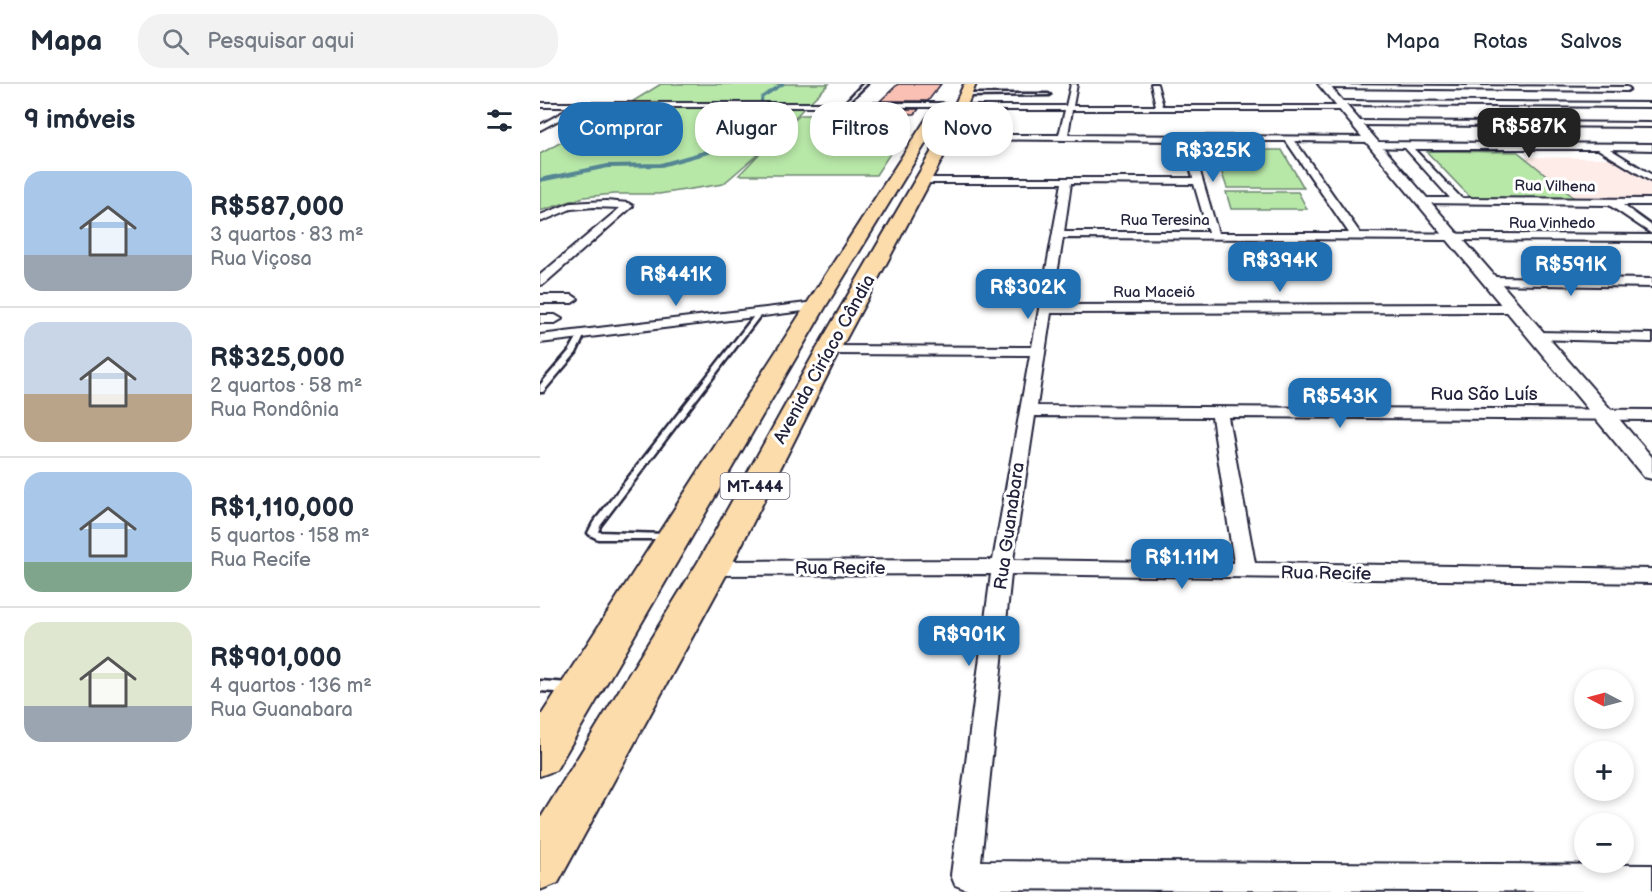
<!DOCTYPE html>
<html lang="pt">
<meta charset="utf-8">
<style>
body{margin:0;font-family:"Balsamiq Sans",sans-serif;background:#f2f2f3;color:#1f2937;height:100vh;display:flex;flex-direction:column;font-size:22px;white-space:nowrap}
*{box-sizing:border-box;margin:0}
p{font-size:20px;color:#747a83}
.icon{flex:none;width:33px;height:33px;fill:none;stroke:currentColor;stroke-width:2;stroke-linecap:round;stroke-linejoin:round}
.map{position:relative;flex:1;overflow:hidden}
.drawer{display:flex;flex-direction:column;background:#fff;width:540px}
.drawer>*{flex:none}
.guide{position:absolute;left:18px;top:18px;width:570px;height:54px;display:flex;gap:12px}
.needle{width:39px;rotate:276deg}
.fabs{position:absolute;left:1034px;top:585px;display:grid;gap:12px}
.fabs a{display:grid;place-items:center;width:60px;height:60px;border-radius:50%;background:#fff;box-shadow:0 3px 9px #0003;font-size:30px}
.price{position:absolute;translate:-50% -51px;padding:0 14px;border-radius:12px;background:#1f6fb2;color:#fff;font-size:20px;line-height:39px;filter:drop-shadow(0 2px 3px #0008)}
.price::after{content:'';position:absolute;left:50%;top:36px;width:18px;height:14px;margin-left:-9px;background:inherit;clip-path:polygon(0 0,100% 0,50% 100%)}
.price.selected{background:#222;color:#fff}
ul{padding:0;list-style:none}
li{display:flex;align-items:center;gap:18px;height:150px;padding:0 24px}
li+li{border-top:2px solid #e0e1e3}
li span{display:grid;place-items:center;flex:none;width:168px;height:120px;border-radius:18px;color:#555}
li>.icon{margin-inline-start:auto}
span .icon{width:72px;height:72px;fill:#fffc;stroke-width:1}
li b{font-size:26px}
h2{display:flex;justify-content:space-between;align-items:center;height:72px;padding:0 24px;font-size:26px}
.tag{padding:0 21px;border-radius:24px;background:#fff;box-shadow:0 3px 9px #0003;font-size:21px;line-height:54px}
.tag.selected{background:#1f6fb2;color:#fff}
header{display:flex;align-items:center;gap:36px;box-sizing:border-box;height:84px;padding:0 30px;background:#fff;border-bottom:2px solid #e0e1e3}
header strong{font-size:28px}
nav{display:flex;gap:33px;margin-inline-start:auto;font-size:21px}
.search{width:420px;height:54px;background:#f2f2f3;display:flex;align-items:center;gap:15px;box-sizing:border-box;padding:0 21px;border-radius:24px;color:#747a83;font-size:22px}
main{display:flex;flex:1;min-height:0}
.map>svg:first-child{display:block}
.built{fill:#feece8}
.green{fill:#b8e8a8;stroke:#6d8572;stroke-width:1.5}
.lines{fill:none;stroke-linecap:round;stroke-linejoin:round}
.stream-far1{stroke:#558693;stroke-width:3}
.stream{stroke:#558693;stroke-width:4}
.building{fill:#fac0b4;stroke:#22223b;stroke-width:1.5}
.service-casing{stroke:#22223b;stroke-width:5}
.minor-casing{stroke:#22223b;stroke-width:4}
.tertiary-casing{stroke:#22223b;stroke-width:4}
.trunk-casing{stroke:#22223b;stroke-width:4}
.service{fill:#fff;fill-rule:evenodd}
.minor{fill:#fff;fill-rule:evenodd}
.tertiary{fill:#fff;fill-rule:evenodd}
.trunk{fill:#fddcac;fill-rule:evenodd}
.labels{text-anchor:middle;stroke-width:6;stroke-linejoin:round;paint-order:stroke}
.far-street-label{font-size:15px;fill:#22223b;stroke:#fff}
.shield{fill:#fff;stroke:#646476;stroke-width:1.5}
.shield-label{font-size:16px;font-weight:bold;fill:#22223b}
.street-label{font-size:18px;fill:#22223b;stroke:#fff}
</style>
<header>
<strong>Mapa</strong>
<div class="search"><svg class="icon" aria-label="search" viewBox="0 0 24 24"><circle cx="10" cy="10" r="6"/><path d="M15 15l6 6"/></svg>Pesquisar aqui</div>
<nav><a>Mapa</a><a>Rotas</a><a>Salvos</a></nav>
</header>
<main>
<section class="drawer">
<h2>9 imóveis<svg class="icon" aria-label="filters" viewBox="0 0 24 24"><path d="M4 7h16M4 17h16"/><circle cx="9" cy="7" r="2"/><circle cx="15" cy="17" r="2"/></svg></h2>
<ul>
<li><span style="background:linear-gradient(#a9c7e8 70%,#9aa5b1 0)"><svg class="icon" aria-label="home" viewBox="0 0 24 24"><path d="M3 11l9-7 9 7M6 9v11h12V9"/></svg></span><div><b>R$587,000</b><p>3 quartos · 83 m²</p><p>Rua Viçosa</p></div></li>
<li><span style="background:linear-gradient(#c9d6e8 60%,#b9a48a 0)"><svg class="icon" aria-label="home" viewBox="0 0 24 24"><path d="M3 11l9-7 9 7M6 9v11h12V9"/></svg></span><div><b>R$325,000</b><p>2 quartos · 58 m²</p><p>Rua Rondônia</p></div></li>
<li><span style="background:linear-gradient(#a9c7e8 75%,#7fa58c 0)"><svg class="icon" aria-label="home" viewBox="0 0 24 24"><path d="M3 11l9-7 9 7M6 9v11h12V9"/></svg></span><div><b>R$1,110,000</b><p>5 quartos · 158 m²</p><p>Rua Recife</p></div></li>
<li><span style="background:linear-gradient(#dfe7d0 70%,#9aa5b1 0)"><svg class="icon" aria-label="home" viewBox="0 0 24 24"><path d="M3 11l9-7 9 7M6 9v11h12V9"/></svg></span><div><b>R$901,000</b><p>4 quartos · 136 m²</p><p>Rua Guanabara</p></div></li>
</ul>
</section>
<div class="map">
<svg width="1112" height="808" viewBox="0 0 1112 808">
<rect width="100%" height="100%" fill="#fff"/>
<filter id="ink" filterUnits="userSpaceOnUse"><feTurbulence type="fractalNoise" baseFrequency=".0167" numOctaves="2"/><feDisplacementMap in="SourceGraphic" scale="12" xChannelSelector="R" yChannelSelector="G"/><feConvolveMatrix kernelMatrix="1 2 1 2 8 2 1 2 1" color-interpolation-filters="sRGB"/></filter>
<g filter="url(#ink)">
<path class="built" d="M 985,73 L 1073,74 L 1112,100 L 1112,116 L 1037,116 Z"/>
<path class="green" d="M 121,0 L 289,0 L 269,19 L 90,19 Z
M 82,24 L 264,24 L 231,59 L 260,31 L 327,31 L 301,64 L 353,65 L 336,91 L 199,91 L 225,64 L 183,100 L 119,110 L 74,110 L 44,113 L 0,127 L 0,70 Z
M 674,66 L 742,66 L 764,104 L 687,104 Z
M 890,67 L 978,68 L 1037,116 L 932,115 L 887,68 Z
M 686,108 L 758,108 L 767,125 L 691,125 Z"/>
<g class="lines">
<path class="stream-far1" d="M 166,68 C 189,62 199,38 220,28 L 222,13 L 243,0"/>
<path class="stream" d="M 0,96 L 68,82 L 121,81 L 171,67"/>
</g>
<path class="building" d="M 358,0 L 401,0 L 388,17 L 340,17 Z
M 333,25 L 379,25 L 375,30 L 329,30 Z"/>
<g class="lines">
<g class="service-casing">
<path id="service" d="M 323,0 L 327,0 L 304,22 L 302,22 Z
M 429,10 L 508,10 L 510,11 L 428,12 Z
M 220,226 L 222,227 L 222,229 L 60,442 L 58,448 L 126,450 L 129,451 L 131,453 L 129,455 L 58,455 L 50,451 L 48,449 L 53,439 L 218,227 Z
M 42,248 L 45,250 L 36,269 L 3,308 L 0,308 L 0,301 L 30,266 L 39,250 Z
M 0,597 L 30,599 L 34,601 L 36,604 L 34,607 L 30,609 L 0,607 Z"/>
</g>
<g class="minor-casing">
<path id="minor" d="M 531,0 L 537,0 L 533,22 L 616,22 L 611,0 L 617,0 L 623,22 L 806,22 L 806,26 L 532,26 L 528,51 L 833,53 L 834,55 L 830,58 L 755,57 L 820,149 L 1112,151 L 1112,157 L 523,154 L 512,221 L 973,220 L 980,224 L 973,228 L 511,229 L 497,322 L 1112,326 L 1112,336 L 688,333 L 715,479 L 1112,485 L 1112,499 L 471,490 L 441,777 L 1112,781 L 1112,808 L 425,805 L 415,801 L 411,791 L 451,490 L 172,491 L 165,489 L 162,484 L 165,479 L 172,477 L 453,476 L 490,271 L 288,270 L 281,266 L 288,262 L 492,263 L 522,99 L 382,99 L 377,96 L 379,94 L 653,94 L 643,57 L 407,55 L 403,53 L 407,51 L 519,51 L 525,26 L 421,26 L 417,24 L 421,22 L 526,22 ZM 651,57 L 746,57 L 809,149 L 678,149 ZM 531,99 L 654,100 L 668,148 L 524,148 ZM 495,332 L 672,333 L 694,479 L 473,476 Z
M 786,1 L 1087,3 L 1090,5 L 1087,7 L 784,4 Z
M 796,17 L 1112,19 L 1112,23 L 799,21 Z
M 0,19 L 402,19 L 406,21 L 402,23 L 43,23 L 0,46 L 0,41 L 32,23 L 0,23 Z
M 813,37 L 1112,39 L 1112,43 L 816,41 L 813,41 Z
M 835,58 L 1112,60 L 1112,66 L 1070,65 L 1112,91 L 1112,98 L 1058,65 L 874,65 L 921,114 L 1112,115 L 1112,121 L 1083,121 L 1112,142 L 1112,150 L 1069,121 L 878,119 L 878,115 L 882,114 L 910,114 L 865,64 L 832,63 L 831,61 Z
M 66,117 L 88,119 L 93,122 L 4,200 L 0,201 L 0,191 L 80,124 L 54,123 L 31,125 L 0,138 L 0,131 L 31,119 Z
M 950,193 L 1112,195 L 1112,203 L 946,200 L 946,194 Z
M 0,211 L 32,211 L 38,215 L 32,219 L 0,219 Z
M 275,218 L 281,222 L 280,225 L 0,259 L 0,251 Z
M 0,231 L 15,231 L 22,235 L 15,239 L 0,239 Z
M 997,248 L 1112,250 L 1112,258 L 992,255 L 990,252 L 992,249 Z"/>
</g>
<g class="tertiary-casing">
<path id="tertiary" d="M 778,0 L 788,0 L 1112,373 L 1112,395 L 1104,393 Z"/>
</g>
<g class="trunk-casing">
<path id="trunk" d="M 424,0 L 436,0 L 414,53 L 300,266 L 190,484 L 18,799 L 0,806 L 0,735 L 158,478 L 276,266 L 400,53 Z
M 399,22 L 406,26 L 286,222 L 16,686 L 0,692 L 0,633 L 392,26 Z"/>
</g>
<use href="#service" class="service"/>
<use href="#minor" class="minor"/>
<use href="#tertiary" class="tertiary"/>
<use href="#trunk" class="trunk"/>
</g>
</g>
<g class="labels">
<g class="far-street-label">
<text transform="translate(1015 102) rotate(1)" y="5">Rua Vilhena</text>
<text x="625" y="141">Rua Teresina</text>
<text x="1012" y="144">Rua Vinhedo</text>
<text x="614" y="213">Rua Maceió</text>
</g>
<rect class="shield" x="180.5" y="389" width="69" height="26" rx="4.5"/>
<g class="shield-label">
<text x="215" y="408">MT-444</text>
</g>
<g class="street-label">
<text transform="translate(284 275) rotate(-61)" y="6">Avenida Ciríaco Cândia</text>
<text x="944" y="316">Rua São Luís</text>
<text transform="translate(469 442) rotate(-82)" y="6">Rua Guanabara</text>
<text x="300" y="490">Rua Recife</text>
<text transform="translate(786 489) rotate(1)" y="6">Rua Recife</text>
</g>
</g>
</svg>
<div class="fabs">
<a><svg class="needle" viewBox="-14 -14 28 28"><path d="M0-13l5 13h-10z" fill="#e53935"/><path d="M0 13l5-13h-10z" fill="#747a83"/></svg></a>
<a>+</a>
<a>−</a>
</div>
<b class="price selected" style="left:989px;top:75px">R$587K</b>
<b class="price" style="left:673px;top:99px">R$325K</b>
<b class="price" style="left:740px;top:209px">R$394K</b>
<b class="price" style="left:1031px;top:213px">R$591K</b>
<b class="price" style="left:136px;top:223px">R$441K</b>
<b class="price" style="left:488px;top:236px">R$302K</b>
<b class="price" style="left:800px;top:345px">R$543K</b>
<b class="price" style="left:642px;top:506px">R$1.11M</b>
<b class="price" style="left:429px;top:583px">R$901K</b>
<div class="guide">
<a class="tag selected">Comprar</a>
<a class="tag">Alugar</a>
<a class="tag">Filtros</a>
<a class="tag">Novo</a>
</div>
</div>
</main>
